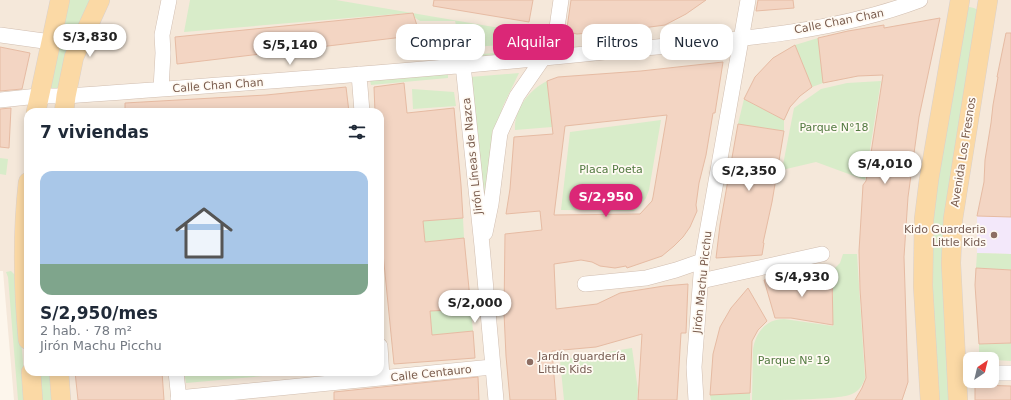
<!DOCTYPE html>
<html lang="es">
<meta charset="utf-8">
<style>
body{margin:0;font-family:"DejaVu Sans",sans-serif;background:#f6f6f7;color:#1f2937;height:100vh;display:flex;flex-direction:column;font-size:15px;white-space:nowrap}
*{box-sizing:border-box;margin:0}
p{font-size:13px;color:#747a83}
.icon{flex:none;width:22px;height:22px;fill:none;stroke:currentColor;stroke-width:2;stroke-linecap:round;stroke-linejoin:round}
.map{position:relative;flex:1;overflow:hidden}
.drawer{position:absolute;left:24px;top:108px;width:360px;height:268px;display:flex;flex-direction:column;background:#fff;border-radius:12px;box-shadow:0 2px 10px #0003}
.drawer>*{flex:none}
.banner{position:absolute;left:396px;top:24px;width:380px;height:36px;display:flex;gap:8px}
.needle{width:26px;rotate:35deg}
.fabs{position:absolute;left:963px;top:352px;display:grid;gap:8px}
.fabs a{display:grid;place-items:center;width:36px;height:36px;border-radius:8px;background:#fff;box-shadow:0 2px 10px #0003;font-size:20px}
.price{position:absolute;translate:-50% -34px;padding:0 9px;border-radius:14px;background:#fff;color:#222;font-size:13px;line-height:26px;filter:drop-shadow(0 1px 2px #0008)}
.price::after{content:'';position:absolute;left:50%;top:24px;width:12px;height:9px;margin-left:-6px;background:inherit;clip-path:polygon(0 0,100% 0,50% 100%)}
.price.active{background:#db2777;color:#fff}
ul{padding:0;list-style:none}
li{display:grid;align-content:center;gap:8px;height:212px;padding:0 16px}
li+li{border-top:1px solid #e0e1e3}
li span{display:grid;place-items:center;height:124px;border-radius:12px;color:#555}
li>.icon{margin-inline-start:auto}
span .icon{width:72px;height:72px;fill:#fffc;stroke-width:1}
li b{font-size:17px}
h2{display:flex;justify-content:space-between;align-items:center;height:48px;padding:0 16px;font-size:17px}
.tag{padding:0 14px;border-radius:12px;background:#fff;box-shadow:0 2px 10px #0003;font-size:14px;line-height:36px}
.tag.active{background:#db2777;color:#fff}
.map>svg:first-child{display:block}
.residential{fill:#f5e8da;fill-rule:evenodd}
.education{fill:#f3e8fa}
.green{fill:#d8ecc9}
.building{fill:#f3d5c3;stroke:#e6bba3;fill-rule:evenodd}
.lines{fill:none;stroke-linecap:round;stroke-linejoin:round}
.minor-casing{stroke:#d1beb0;stroke-width:16}
.major-casing{stroke:#dad1cd;stroke-width:20}
.minor{stroke:#fff;stroke-width:15}
.major{stroke:#fbd9a5;stroke-width:19}
.education-dot{fill:#8d6e63;stroke:#fffaf3;stroke-width:1.5}
.labels{text-anchor:middle;stroke-width:3.5;stroke-linejoin:round;paint-order:stroke}
.street-label{font-size:11px;fill:#7a5c4d;stroke:#fffaf3}
.park-label{font-size:11px;fill:#537a41;stroke:#fffaf3}
.education-label{font-size:11px;fill:#785e54;stroke:#fffaf3;text-anchor:end}
</style>
<div class="map">
<svg width="1011" height="400" viewBox="0 0 1011 400">
<rect width="100%" height="100%" fill="#fdf6ec"/>
<path class="residential" d="M 0,0 L 1011,0 L 1011,400 L 14,400 L 3,271 L 0,271 ZM 28,112 L 380,112 L 380,372 L 28,372 ZM 970,359 L 992,359 L 992,381 L 970,381 Z"/>
<path class="education" d="M 977,216 L 1011,217 L 1011,254 L 977,253 Z"/>
<path class="green" d="M 67,0 L 93,0 L 62,87 L 54,90 L 50,88 Z
M 190,0 L 336,0 L 529,33 L 525,43 L 462,48 L 455,21 L 420,21 L 408,13 L 184,32 Z
M 969,7 L 974,8 L 978,10 L 950,199 L 951,400 L 937,400 L 929,285 L 934,192 L 966,10 Z
M 818,38 L 823,83 L 812,87 L 795,45 Z
M 531,50 L 533,53 L 446,61 L 445,57 Z
M 448,73 L 448,78 L 371,85 L 370,80 Z
M 519,73 L 503,106 L 493,141 L 483,216 L 470,77 Z
M 547,81 L 552,127 L 515,130 C 514,109 529,90 547,81 Z
M 881,81 L 865,180 L 816,162 L 782,170 L 794,108 L 821,89 L 847,83 Z
M 412,89 L 454,92 L 456,106 L 413,109 Z
M 744,99 L 784,120 L 784,131 L 738,124 Z
M 661,120 L 649,190 L 646,198 L 634,211 L 561,210 L 570,132 Z
M 0,158 L 8,159 L 6,175 L 0,174 Z
M 463,218 L 464,238 L 424,242 L 423,221 Z
M 977,253 L 1011,254 L 1011,270 L 976,268 Z
M 843,254 L 857,254 L 865,378 C 863,385 859,391 852,394 C 845,397 837,397 830,398 C 804,400 778,400 752,400 L 753,350 C 755,333 766,319 784,319 L 833,326 L 833,270 L 840,263 Z
M 11,271 L 16,276 L 26,400 L 18,400 L 8,277 L 6,272 Z
M 471,309 L 473,331 L 432,335 L 430,311 Z
M 1011,343 L 1011,361 L 979,359 L 979,344 Z
M 632,348 L 638,390 L 637,400 L 564,400 L 560,360 Z
M 37,372 L 52,372 L 55,400 L 40,400 Z
M 184,372 L 307,372 L 186,383 Z
M 750,393 L 750,400 L 711,400 L 710,395 Z"/>
<path class="building" d="M 434,0 L 533,0 L 529,22 L 433,6 Z
M 571,0 L 706,0 L 686,14 L 665,25 L 635,29 L 577,34 L 568,32 L 567,28 Z
M 758,0 L 793,0 L 794,8 L 756,11 Z
M 413,13 L 420,35 L 177,64 L 175,37 Z
M 940,18 L 919,117 L 908,197 L 904,257 L 908,382 L 902,400 L 855,400 L 862,388 L 866,378 L 860,289 L 859,251 L 863,185 L 866,181 L 871,153 L 883,75 L 858,76 L 823,83 L 818,38 L 848,31 L 884,25 L 884,28 Z
M 1006,33 L 1011,33 L 1011,217 L 977,216 L 984,182 L 985,160 L 991,123 L 993,105 L 998,77 L 997,77 Z
M 795,45 L 812,87 L 800,96 L 790,107 L 784,120 L 744,99 L 755,77 L 773,58 Z
M 0,47 L 30,53 L 22,89 L 0,91 Z
M 723,62 L 715,113 L 713,113 L 706,155 L 699,183 L 696,205 L 697,211 L 690,227 L 683,237 L 674,246 L 662,256 L 627,268 L 626,266 L 615,268 L 600,266 L 592,262 L 581,260 L 554,264 L 556,309 L 597,304 L 620,293 L 664,286 L 688,284 L 686,333 L 681,333 L 677,400 L 638,400 L 642,334 L 596,347 L 552,351 L 556,400 L 510,400 L 506,356 L 504,313 L 505,234 L 542,230 L 540,211 L 506,214 L 510,189 L 514,137 L 553,134 L 547,81 L 558,77 L 641,71 ZM 667,115 L 653,197 L 652,201 L 640,214 L 554,215 L 565,126 Z
M 404,83 L 407,113 L 454,108 L 461,185 L 463,218 L 423,221 L 425,242 L 464,238 L 471,309 L 430,311 L 432,335 L 473,331 L 475,358 L 394,364 L 380,223 L 380,112 L 375,112 L 374,87 Z
M 346,87 L 349,112 L 125,112 L 125,103 L 266,95 Z
M 11,108 L 9,148 L 0,147 L 0,109 Z
M 738,124 L 784,131 L 772,202 L 763,243 L 764,243 L 762,255 L 716,258 L 720,225 Z
M 976,268 L 1011,270 L 1011,343 L 979,344 L 975,285 Z
M 791,275 L 815,278 L 832,277 L 833,325 L 791,318 L 775,318 L 764,280 Z
M 748,288 L 767,321 L 758,330 L 752,341 L 750,393 L 710,395 L 713,354 L 720,327 L 731,308 Z
M 75,372 L 162,372 L 164,400 L 78,400 Z
M 478,377 L 479,400 L 334,400 L 334,392 Z
M 975,385 L 1011,386 L 1011,400 L 975,400 Z"/>
<g class="lines">
<g class="minor-casing">
<path id="minor" d="M 0,35 L 51,42
M 463,65 L 482,246 L 496,400
M 359,74 L 362,112
M 161,89 L 163,53 L 162,35 L 169,0
M 0,100 L 38,96 L 66,96 C 249,83 431,70 614,51 C 714,41 825,36 920,0
M 485,233 L 491,204 L 500,133 L 517,96 L 555,41 L 561,0
M 701,281 L 822,254
M 585,284 L 646,278 L 676,270 L 702,261
M 380,346 L 382,378
M 176,372 L 179,400
M 992,373 L 1011,373
M 957,374 L 970,374
M 178,398 L 492,367
M 696,400 L 694,367 L 702,261 L 748,0"/>
</g>
<g class="major-casing">
<path id="major" d="M 36,112 L 60,0
M 64,112 L 66,96 L 74,57 L 100,0
M 28,182 C 22,235 23,287 28,340
M 31,372 L 33,400
M 59,372 L 61,400
M 930,400 L 923,286 L 924,219 L 929,179 L 960,0
M 958,400 L 951,263 L 953,219 L 988,0"/>
</g>
<use href="#minor" class="minor"/>
<use href="#major" class="major"/>
</g>
<g class="education-dot">
<circle cx="994" cy="235" r="4"/>
<circle cx="530" cy="362" r="4"/>
</g>
<g class="labels">
<g class="street-label">
<text transform="translate(839 21) rotate(-11)" y="4">Calle Chan Chan</text>
<text transform="translate(218 85) rotate(-4)" y="4">Calle Chan Chan</text>
<text transform="translate(963 152) rotate(-81)" y="4">Avenida Los Fresnos</text>
<text transform="translate(472 156) rotate(-96)" y="4">Jirón Líneas de Nazca</text>
<text transform="translate(702 282) rotate(-84)" y="4">Jirón Machu Picchu</text>
<text transform="translate(431 373) rotate(-6)" y="4">Calle Centauro</text>
</g>
<g class="park-label">
<text x="834" y="131">Parque N°18</text>
<text x="611" y="173">Placa Poeta</text>
<text x="794" y="364">Parque Nº 19</text>
</g>
<g class="education-label">
<text x="986" y="233">Kido Guarderia<tspan x="986" dy="13">Little Kids</tspan></text>
<text x="538" y="360" text-anchor="start">Jardín guardería<tspan x="538" dy="13">Little Kids</tspan></text>
</g>
</g>
</svg>
<div class="fabs">
<a><svg class="needle" viewBox="-14 -14 28 28"><path d="M0-13l5 13h-10z" fill="#e53935"/><path d="M0 13l5-13h-10z" fill="#747a83"/></svg></a>
</div>
<b class="price" style="left:90px;top:58px">S/3,830</b>
<b class="price" style="left:290px;top:66px">S/5,140</b>
<b class="price" style="left:885px;top:185px">S/4,010</b>
<b class="price" style="left:749px;top:192px">S/2,350</b>
<b class="price active" style="left:606px;top:218px">S/2,950</b>
<b class="price" style="left:802px;top:298px">S/4,930</b>
<b class="price" style="left:475px;top:324px">S/2,000</b>
<div class="banner">
<a class="tag">Comprar</a>
<a class="tag active">Alquilar</a>
<a class="tag">Filtros</a>
<a class="tag">Nuevo</a>
</div>
<section class="drawer">
<h2>7 viviendas<svg class="icon" aria-label="filters" viewBox="0 0 24 24"><path d="M4 7h16M4 17h16"/><circle cx="9" cy="7" r="2"/><circle cx="15" cy="17" r="2"/></svg></h2>
<ul>
<li><span style="background:linear-gradient(#a9c7e8 75%,#7fa58c 0)"><svg class="icon" aria-label="home" viewBox="0 0 24 24"><path d="M3 11l9-7 9 7M6 9v11h12V9"/></svg></span><div><b>S/2,950/mes</b><p>2 hab. · 78 m²</p><p>Jirón Machu Picchu</p></div></li>
</ul>
</section>
</div>
